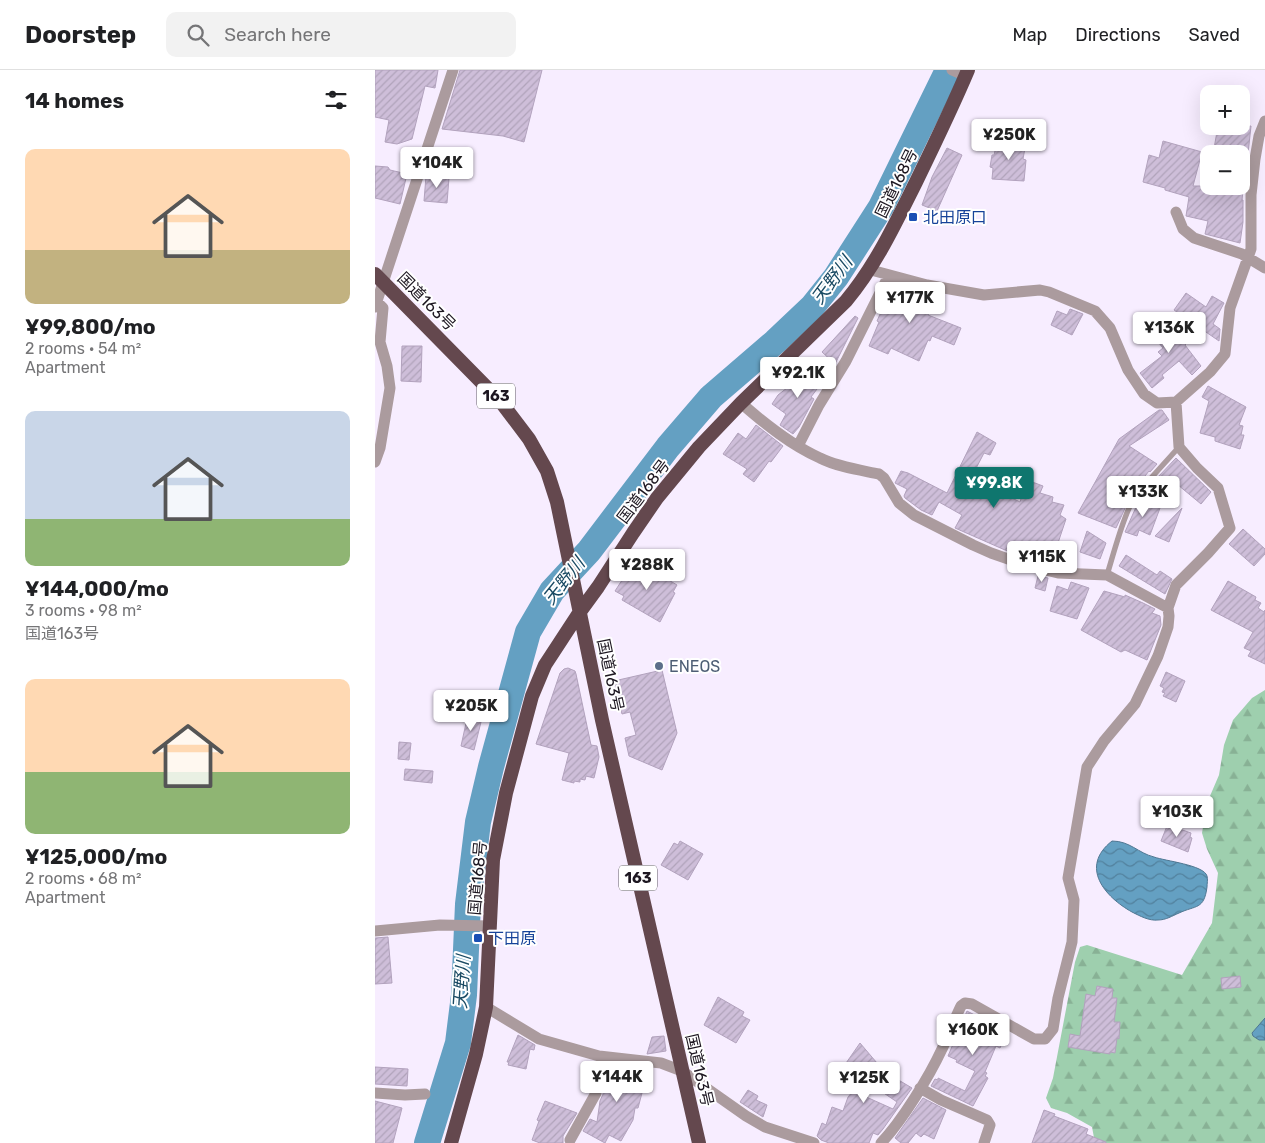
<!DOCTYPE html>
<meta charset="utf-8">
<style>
body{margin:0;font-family:Rubik,"Noto Sans JP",sans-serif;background:#f2f2f2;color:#202124;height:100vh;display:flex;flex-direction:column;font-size:19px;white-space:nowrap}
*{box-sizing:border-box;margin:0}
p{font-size:16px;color:#757577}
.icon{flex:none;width:28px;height:28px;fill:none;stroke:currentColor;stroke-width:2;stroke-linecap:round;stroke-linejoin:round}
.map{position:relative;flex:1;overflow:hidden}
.panel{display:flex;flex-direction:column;background:#fff;width:375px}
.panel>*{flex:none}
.controls{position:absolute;left:825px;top:15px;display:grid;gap:10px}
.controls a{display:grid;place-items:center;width:50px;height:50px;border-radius:10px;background:#fff;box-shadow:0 5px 20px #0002;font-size:25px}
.price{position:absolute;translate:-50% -42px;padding:0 11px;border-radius:5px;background:#fff;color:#222;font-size:16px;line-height:32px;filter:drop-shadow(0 1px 2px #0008)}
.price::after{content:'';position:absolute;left:50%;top:30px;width:15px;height:11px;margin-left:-8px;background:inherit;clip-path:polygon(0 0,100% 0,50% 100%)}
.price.selected{background:#0f766e;color:#fff}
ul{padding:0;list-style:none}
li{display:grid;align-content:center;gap:10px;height:265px;padding:0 25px}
li span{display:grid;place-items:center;height:155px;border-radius:10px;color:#555}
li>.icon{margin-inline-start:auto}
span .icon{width:90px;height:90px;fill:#fffc;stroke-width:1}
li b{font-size:21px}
h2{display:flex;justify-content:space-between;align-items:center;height:60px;padding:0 25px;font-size:21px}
header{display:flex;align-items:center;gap:30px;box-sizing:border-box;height:70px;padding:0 25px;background:#fff;border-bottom:1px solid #e0e0e0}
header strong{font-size:24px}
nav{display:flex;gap:28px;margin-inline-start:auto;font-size:18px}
.search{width:350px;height:45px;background:#f2f2f2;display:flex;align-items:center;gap:12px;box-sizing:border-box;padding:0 18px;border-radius:10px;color:#757577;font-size:19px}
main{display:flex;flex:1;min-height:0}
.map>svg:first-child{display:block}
.forest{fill:url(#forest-firs)}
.water{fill:url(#water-waves);stroke:#4f7792}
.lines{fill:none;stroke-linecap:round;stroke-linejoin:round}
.river{stroke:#64a0c2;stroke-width:26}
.building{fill:url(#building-hatch);stroke:#b2a2bd}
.service{stroke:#ab9b9e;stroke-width:5.5}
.minor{stroke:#ab9b9e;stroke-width:11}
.trunk{stroke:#64484e;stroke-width:14}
.transit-dot{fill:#1a4fb4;stroke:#fff;stroke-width:2}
.service-dot{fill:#5c6f8a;stroke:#fff;stroke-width:2}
.labels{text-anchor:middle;stroke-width:4;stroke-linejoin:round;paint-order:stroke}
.shield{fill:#fff;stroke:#615d64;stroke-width:1}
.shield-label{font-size:15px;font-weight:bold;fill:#1d1721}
.street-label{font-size:16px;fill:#1d1721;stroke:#fff}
.transit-label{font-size:16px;fill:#164399;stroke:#fff;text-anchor:start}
.service-label{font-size:16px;fill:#4e5e75;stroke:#fff;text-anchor:start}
.water-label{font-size:18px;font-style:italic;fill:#1a4a63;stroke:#fff}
</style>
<header>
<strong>Doorstep</strong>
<div class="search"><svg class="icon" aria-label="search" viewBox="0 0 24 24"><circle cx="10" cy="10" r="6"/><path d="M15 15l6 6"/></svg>Search here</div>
<nav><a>Map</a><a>Directions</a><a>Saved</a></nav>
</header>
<main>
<section class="panel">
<h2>14 homes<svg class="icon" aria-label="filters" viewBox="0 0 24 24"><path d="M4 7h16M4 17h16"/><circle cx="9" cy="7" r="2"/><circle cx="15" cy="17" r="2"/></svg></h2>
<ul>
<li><span style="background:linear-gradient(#ffd9b3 65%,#c2b280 0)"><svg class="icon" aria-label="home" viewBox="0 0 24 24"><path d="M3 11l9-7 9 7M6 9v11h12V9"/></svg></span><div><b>¥99,800/mo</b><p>2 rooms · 54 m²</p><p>Apartment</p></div></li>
<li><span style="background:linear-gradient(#c9d6e8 70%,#8fb573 0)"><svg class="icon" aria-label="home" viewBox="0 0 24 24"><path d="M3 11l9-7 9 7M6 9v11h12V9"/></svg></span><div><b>¥144,000/mo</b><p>3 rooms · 98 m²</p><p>国道163号</p></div></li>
<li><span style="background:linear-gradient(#ffd9b3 60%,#8fb573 0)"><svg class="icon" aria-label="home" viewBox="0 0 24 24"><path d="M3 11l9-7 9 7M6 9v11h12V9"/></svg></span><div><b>¥125,000/mo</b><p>2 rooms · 68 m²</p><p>Apartment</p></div></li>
</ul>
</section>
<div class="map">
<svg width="890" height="1073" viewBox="0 0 890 1073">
<defs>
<pattern id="forest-firs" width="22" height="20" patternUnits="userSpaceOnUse" patternTransform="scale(1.25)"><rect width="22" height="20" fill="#9ecfae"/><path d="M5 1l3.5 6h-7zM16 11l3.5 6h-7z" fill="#88b195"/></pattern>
<pattern id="water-waves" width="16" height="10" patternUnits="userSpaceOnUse" patternTransform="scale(1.25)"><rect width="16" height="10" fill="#64a0c2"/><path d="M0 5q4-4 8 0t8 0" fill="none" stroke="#52819d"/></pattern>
<pattern id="building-hatch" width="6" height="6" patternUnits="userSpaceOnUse" patternTransform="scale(1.25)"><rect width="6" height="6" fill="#cebed9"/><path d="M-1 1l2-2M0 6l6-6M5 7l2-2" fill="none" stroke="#b0a3ba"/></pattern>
</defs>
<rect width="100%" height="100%" fill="#f7edff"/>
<path class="forest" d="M 890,620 L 890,1073 L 720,1073 L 717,1057 L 692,1043 L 676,1038 L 671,1028 L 678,1008 L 700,892 L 705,877 L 712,875 L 807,905 L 837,853 L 843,803 L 832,779 L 827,763 L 832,733 L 844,705 L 849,675 L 858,650 L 877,628 Z"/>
<path class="water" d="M 737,771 C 755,771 763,783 779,787 C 790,791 829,795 832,806 C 833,809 832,814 832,817 C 829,840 821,835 804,843 C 797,846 791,850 783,850 C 774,851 765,846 757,842 C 730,827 704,797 737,771 Z
M 890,948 L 890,970 L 884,970 L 878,966 L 877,963 Z"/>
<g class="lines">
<path class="river" d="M 52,1073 L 83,973 L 89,925 L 93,834 L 103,752 L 116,697 L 153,562 L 177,521 L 214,481 L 293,377 L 336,327 L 400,272 L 437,237 L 461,207 L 506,137 L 573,0"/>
</g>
<path class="building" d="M 0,0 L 63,0 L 60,18 L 50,16 L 37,69 L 22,74 L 10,72 L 14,50 L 0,47 Z
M 85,0 L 167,0 L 149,72 L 128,66 L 67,59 Z
M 843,56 L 876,56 L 873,84 L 838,84 Z
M 623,69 L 646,72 L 646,76 L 650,78 L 648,89 L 651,90 L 649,111 L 617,109 L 618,98 L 615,97 L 617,85 L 619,85 Z
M 788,71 L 827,82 L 818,116 L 842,116 L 868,120 L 867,130 L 868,130 L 868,152 L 865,173 L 830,164 L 833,151 L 811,146 L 814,127 L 790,120 L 790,118 L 768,112 L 774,85 L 784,88 Z
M 572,78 L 587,85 L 562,141 L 547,135 L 557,107 Z
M 0,96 L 13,97 L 15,100 L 32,104 L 25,134 L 0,128 Z
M 51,106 L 74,108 L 72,133 L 49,131 Z
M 523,215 L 558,225 L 557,226 L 560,228 L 553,245 L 586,258 L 579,275 L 557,266 L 555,271 L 553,270 L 544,291 L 516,278 L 513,284 L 494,276 L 504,252 L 502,251 L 513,226 L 517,228 Z
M 811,223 L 831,237 L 837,226 L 849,233 L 838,254 L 845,259 L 844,271 L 799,240 Z
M 695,239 L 708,244 L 697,265 L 676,255 L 682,241 L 692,245 Z
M 480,246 L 483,248 L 460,294 L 447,282 Z
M 788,249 L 791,252 L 793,250 L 812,273 L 810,275 L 826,296 L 817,305 L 804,291 L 787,305 L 789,308 L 777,318 L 765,303 L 787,286 L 783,282 L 788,278 L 774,261 Z
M 27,276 L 47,276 L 46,312 L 26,311 Z
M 431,296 L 448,311 L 436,327 L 439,329 L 424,357 L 418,364 L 405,355 L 411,344 L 397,334 L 403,325 L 417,314 Z
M 833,316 L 871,337 L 864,355 L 868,356 L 866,365 L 869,365 L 865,379 L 840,371 L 840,367 L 825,363 L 834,331 L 827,327 Z
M 784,340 L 787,340 L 794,350 L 754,376 L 782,394 L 775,402 L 774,401 L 758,421 L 741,458 L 703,443 L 744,369 Z
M 381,355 L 408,376 L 396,392 L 394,391 L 379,412 L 368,404 L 372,399 L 348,384 L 363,363 L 371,369 Z
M 602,362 L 621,373 L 615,385 L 609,383 L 596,408 L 645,432 L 652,410 L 668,416 L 665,423 L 678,427 L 677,432 L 689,435 L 685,445 L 691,449 L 676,494 L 630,480 L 580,458 L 587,445 L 564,432 L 557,445 L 546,440 L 530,428 L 529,426 L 532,419 L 520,413 L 526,401 L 533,403 L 572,423 Z
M 801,388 L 836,422 L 826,434 L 797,410 L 791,417 L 782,408 Z
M 765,428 L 771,430 L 770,432 L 785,438 L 775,465 L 764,460 L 762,466 L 750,462 Z
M 807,438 L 794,472 L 780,466 Z
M 868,459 L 890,479 L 890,484 L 879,496 L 854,474 Z
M 712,461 L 731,473 L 725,489 L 705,482 Z
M 751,485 L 782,505 L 785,501 L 797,509 L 790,524 L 744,496 Z
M 260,490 L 302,515 L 298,522 L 300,523 L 285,552 L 247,530 L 249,526 L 240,521 Z
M 663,506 L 673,508 L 670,521 L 660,518 Z
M 853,511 L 881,527 L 880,530 L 886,533 L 883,538 L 889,542 L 890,540 L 890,594 L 873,586 L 876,581 L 869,578 L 878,562 L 836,540 Z
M 696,512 L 714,518 L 702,549 L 675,541 L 682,516 L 693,520 Z
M 729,521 L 750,527 L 750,525 L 768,533 L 780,539 L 777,543 L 785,546 L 786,555 L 772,590 L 750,580 L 746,582 L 706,560 Z
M 193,598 L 200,601 L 201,604 L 216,675 L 222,676 L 224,687 L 219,708 L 211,706 L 210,710 L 205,709 L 205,712 L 199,711 L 199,713 L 187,710 L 194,683 L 161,674 L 185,603 L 189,599 Z
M 287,600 L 302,663 L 287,700 L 254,686 L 250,668 L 261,665 L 255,642 L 247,644 L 239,611 Z
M 791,602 L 810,611 L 801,632 L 788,626 L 790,623 L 787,622 L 789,618 L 785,616 Z
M 93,644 L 107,648 L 99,680 L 86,676 Z
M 24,672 L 36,673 L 34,690 L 23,689 Z
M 30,699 L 58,701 L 57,713 L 29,710 Z
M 792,756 L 795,757 L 796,756 L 816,763 L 815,767 L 817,768 L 813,782 L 786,771 Z
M 305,771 L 328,784 L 313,810 L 286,795 L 299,773 L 303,775 Z
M 13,867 L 17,913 L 0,914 L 0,868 Z
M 865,906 L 866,917 L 847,919 L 846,908 Z
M 722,916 L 738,919 L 737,928 L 742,928 L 739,952 L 745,952 L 744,969 L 742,968 L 740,983 L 735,982 L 735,984 L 693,977 L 695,964 L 705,966 L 711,924 L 720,926 Z
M 343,927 L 369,942 L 367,946 L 375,950 L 361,973 L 329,955 Z
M 592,941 L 632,962 L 625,978 L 621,976 L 610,1002 L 612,1003 L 610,1006 L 613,1008 L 598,1036 L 556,1016 L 560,1009 L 563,1010 L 563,1008 L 590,1021 L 600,1001 L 581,992 L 582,990 L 573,986 Z
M 143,965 L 160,975 L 159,980 L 155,979 L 151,999 L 133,995 L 134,992 L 132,992 Z
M 289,966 L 291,981 L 272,984 L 277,967 Z
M 485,973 L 502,993 L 511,999 L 510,1002 L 537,1018 L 508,1059 L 503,1065 L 498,1063 L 494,1073 L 454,1073 L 446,1070 L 442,1066 L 447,1053 L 451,1055 L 457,1037 L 468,1041 L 473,1027 L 478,1021 L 518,1039 L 522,1032 L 469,996 Z
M 231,995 L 268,1000 L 265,1022 L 267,1023 L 263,1038 L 260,1038 L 258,1050 L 246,1071 L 234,1065 L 230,1073 L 208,1061 L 215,1049 L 222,1052 L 225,1031 L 228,1024 Z
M 0,997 L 33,999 L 32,1016 L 0,1014 Z
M 373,1020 L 383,1026 L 381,1030 L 392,1035 L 388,1047 L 365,1032 Z
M 548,1028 L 571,1040 L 559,1069 L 549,1064 L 546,1067 L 541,1063 L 533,1073 L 526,1073 L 520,1068 Z
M 0,1031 L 27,1038 L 18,1073 L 0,1073 Z
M 170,1031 L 202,1043 L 188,1066 L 188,1073 L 165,1073 L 157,1070 L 164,1051 L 162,1050 Z
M 669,1040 L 680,1044 L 679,1046 L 713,1059 L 711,1064 L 731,1072 L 731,1073 L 657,1073 Z"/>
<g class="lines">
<path class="service" d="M 732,505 C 738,486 753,427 767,418 L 804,377"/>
<path class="minor" d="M 577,0 L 591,6
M 801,142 L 808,159 L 819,168 L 867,184 L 890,198
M 496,200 L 552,215 L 609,225 L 665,220 L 674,222 L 720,241 L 735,258 L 753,300 L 769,324 L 782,333 L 801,332 L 835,302 L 850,284 L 855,238 L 876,179 L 876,125 L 880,89 L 884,66 L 890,51
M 0,237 L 78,0
M 366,333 C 390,354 416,375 445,388 C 463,397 485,400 504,404 L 509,408 L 524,433 L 539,445 L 598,475 L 616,483 L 650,495 L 683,503 L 732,505 L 793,538
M 423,376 L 444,335 L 471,291 L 514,205
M 0,392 L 5,378 L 15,318 L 12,296 L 5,272 L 8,238 L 2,232
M 0,861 L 65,855 L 115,856
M 111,937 L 164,969 L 224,986 L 286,993 L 307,1001 L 371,1046 L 390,1057 L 439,1073
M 545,1018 L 566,1030 L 612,1050 L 615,1055 L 609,1073
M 0,1023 L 30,1025 L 50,1024
M 195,1070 L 221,1023 L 224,986
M 506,1073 C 527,1051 554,1007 567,979 C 574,965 579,950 586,936 L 590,933 L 597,934 L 659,969 L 670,969 L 678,959 L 683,928 L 697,872 L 699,830 L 693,808 L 712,697 L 729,671 L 760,634 L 783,586 L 793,557 L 794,546 L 793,538 L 801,515 L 833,483 L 855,458 L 843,418 L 822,398 L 804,377 L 801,332"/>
<path class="trunk" d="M 0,204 L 126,332 L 154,369 L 172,401 L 182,432 L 227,650 L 324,1073
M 76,1073 L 101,984 L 111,937 L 118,790 L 131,723 L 157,626 L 170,595 L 204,543 L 223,517 L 258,463 L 282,428 L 324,377 L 366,333 L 471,231 C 501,195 520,154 541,112 C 559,75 577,38 593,0"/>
</g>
<g class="transit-dot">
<rect x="533" y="142" width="10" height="10" rx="2.5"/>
<rect x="98" y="863" width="10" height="10" rx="2.5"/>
</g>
<circle class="service-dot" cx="284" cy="596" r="5"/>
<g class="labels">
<g class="shield">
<rect x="102" y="313.5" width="38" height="25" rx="4"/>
<rect x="244" y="795.5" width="38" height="25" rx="4"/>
</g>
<g class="shield-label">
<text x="121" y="331">163</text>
<text x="263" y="813">163</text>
</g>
<g class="street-label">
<text transform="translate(521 113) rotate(-64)" y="6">国道168号</text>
<text transform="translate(52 231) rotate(45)" y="6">国道163号</text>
<text transform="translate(268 421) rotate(-53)" y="6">国道168号</text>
<text transform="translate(236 605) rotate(78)" y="6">国道163号</text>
<text transform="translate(102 808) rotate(-85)" y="6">国道168号</text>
<text transform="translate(325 1000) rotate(77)" y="6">国道163号</text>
</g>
<g class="transit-label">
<text x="548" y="153">北田原口</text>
<text x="113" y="874">下田原</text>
</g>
<g class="service-label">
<text x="294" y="602">ENEOS</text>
</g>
<g class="water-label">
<text transform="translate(457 210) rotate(-53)" y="6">天野川</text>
<text transform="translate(189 511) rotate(-51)" y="6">天野川</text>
<text transform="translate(87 912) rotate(-86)" y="6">天野川</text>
</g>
</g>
</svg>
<div class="controls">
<a>+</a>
<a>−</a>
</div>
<b class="price" style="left:634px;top:91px">¥250K</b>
<b class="price" style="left:62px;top:119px">¥104K</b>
<b class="price" style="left:535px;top:254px">¥177K</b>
<b class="price" style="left:794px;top:284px">¥136K</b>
<b class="price" style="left:423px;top:329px">¥92.1K</b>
<b class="price selected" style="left:619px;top:439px">¥99.8K</b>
<b class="price" style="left:768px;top:448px">¥133K</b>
<b class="price" style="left:667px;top:513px">¥115K</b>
<b class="price" style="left:272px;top:521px">¥288K</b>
<b class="price" style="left:96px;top:662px">¥205K</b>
<b class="price" style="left:802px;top:768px">¥103K</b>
<b class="price" style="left:598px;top:986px">¥160K</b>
<b class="price" style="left:242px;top:1033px">¥144K</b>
<b class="price" style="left:489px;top:1034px">¥125K</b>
</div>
</main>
